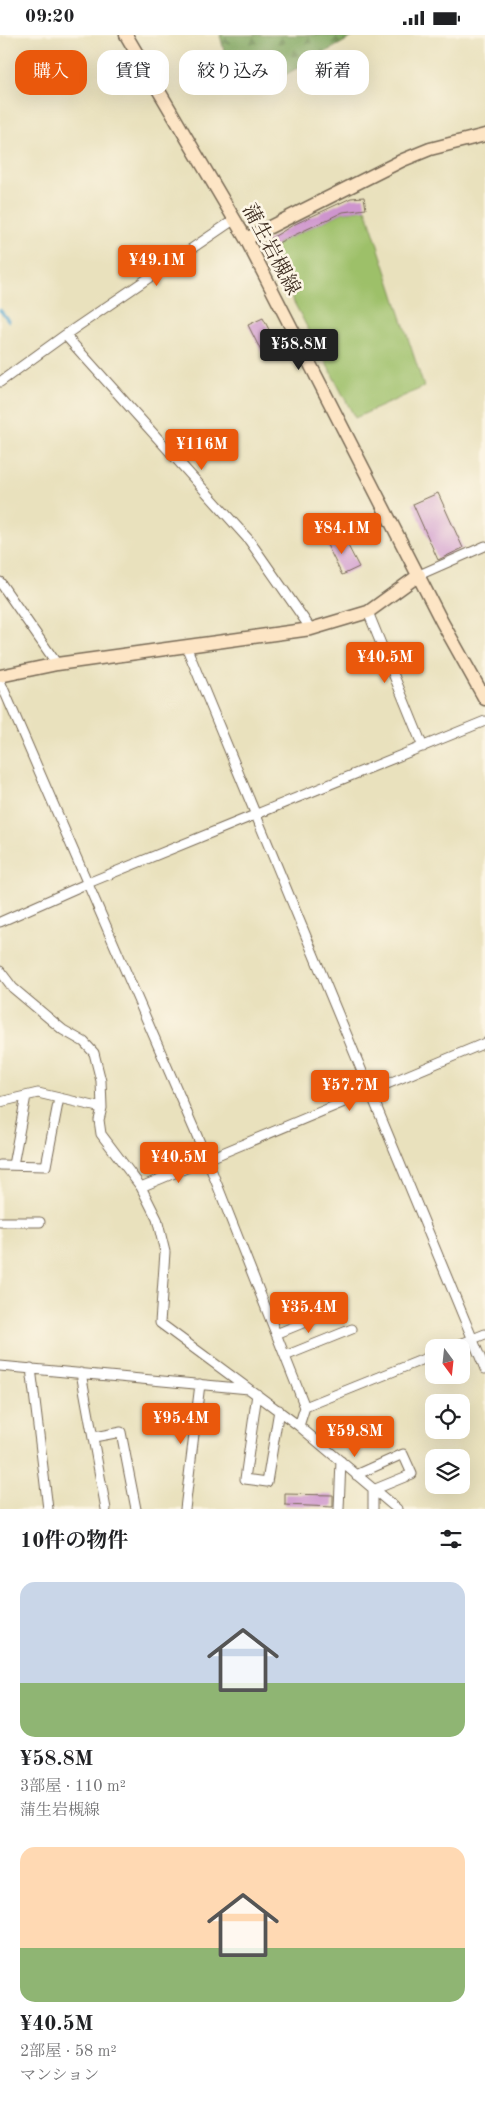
<!DOCTYPE html>
<html lang="ja">
<meta charset="utf-8">
<style>
body{margin:0;font-family:"Old Standard TT","Noto Serif JP",serif;background:#f2f2f2;color:#202124;height:100vh;display:flex;flex-direction:column;font-size:19px;white-space:nowrap}
*{box-sizing:border-box;margin:0}
p{font-size:16px;color:#757577}
.icon{flex:none;width:28px;height:28px;fill:none;stroke:currentColor;stroke-width:2;stroke-linecap:round;stroke-linejoin:round}
.map{position:relative;height:1474px;overflow:hidden}
.side{display:flex;flex-direction:column;background:#fff;flex:1}
.side>*{flex:none}
.hud{position:absolute;left:15px;top:15px;width:455px;height:45px;display:flex;gap:10px}
.needle{width:32px;rotate:165deg}
.tools{position:absolute;left:425px;top:1304px;display:grid;gap:10px}
.tools a{display:grid;place-items:center;width:45px;height:45px;border-radius:10px;background:#fff;box-shadow:0 5px 20px #0002;font-size:25px}
.price{position:absolute;translate:-50% -42px;padding:0 11px;border-radius:5px;background:#ea580c;color:#fff;font-size:16px;line-height:32px;filter:drop-shadow(0 1px 2px #0008)}
.price::after{content:'';position:absolute;left:50%;top:30px;width:15px;height:11px;margin-left:-8px;background:inherit;clip-path:polygon(0 0,100% 0,50% 100%)}
.price.active{background:#222;color:#fff}
ul{padding:0;list-style:none}
li{display:grid;align-content:center;gap:10px;height:265px;padding:0 20px}
li span{display:grid;place-items:center;height:155px;border-radius:15px;color:#555}
li>.icon{margin-inline-start:auto}
span .icon{width:90px;height:90px;fill:#fffc;stroke-width:1}
li b{font-size:21px}
h2{display:flex;justify-content:space-between;align-items:center;height:60px;padding:0 20px;font-size:21px}
.chip{padding:0 18px;border-radius:15px;background:#fff;box-shadow:0 5px 20px #0002;font-size:18px;line-height:45px}
.chip.active{background:#ea580c;color:#fff}
.status{display:flex;justify-content:space-between;align-items:center;height:35px;padding:0 25px;background:#fff;direction:ltr}
.status svg{height:14px;fill:currentColor}
.map>svg:first-child{display:block}
.forest{fill:url(#forest-firs);stroke:#5c683e}
.pitch{fill:#9dc069;stroke:#6c7544}
.lines{fill:none;stroke-linecap:round;stroke-linejoin:round}
.stream{stroke:#52a4cd;stroke-width:3}
.building{fill:#ce95ce}
.street-casing{stroke:#786a56;stroke-width:11}
.secondary-casing{stroke:#786a56;stroke-width:15}
.street{stroke:#fff;stroke-width:9}
.secondary{stroke:#fde5c5;stroke-width:12}
.labels{text-anchor:middle;stroke-width:5;stroke-linejoin:round;paint-order:stroke}
.street-label{font-size:20px;fill:#3b2a1e;stroke:#fcf5e5}
</style>
<div class="status"><b>09:20</b><svg viewBox="0 0 49 12"><path d="M0 12V9h3v3zM5 12V6h3v6zM10 12V3h3v9zM15 12V0h3v12zM26 1h20v11H26zM47 4h2v5h-2z"/></svg></div>
<div class="map">
<svg width="485" height="1474" viewBox="0 0 485 1474">
<defs>
<pattern id="forest-firs" width="22" height="20" patternUnits="userSpaceOnUse" patternTransform="scale(1.25)"><rect width="22" height="20" fill="#7ea65d"/><path d="M5 1l3.5 6h-7zM16 11l3.5 6h-7z" fill="#68874c"/></pattern>
</defs>
<rect width="100%" height="100%" fill="#fcf5e5"/>
<filter id="ink" filterUnits="userSpaceOnUse"><feTurbulence type="fractalNoise" baseFrequency=".02" numOctaves="2"/><feDisplacementMap in="SourceGraphic" scale="10" xChannelSelector="R" yChannelSelector="G"/><feConvolveMatrix kernelMatrix="1 2 1 2 8 2 1 2 1" color-interpolation-filters="sRGB"/></filter>
<filter id="wash" filterUnits="userSpaceOnUse"><feTurbulence type="fractalNoise" baseFrequency=".0096" numOctaves="4" result="noise"/><feDisplacementMap in="SourceGraphic" scale="20" xChannelSelector="R" yChannelSelector="G"/><feGaussianBlur stdDeviation="1.12" result="paint"/><feColorMatrix in="noise" values="0 0 0 0 0 0 0 0 0 0 0 0 0 0 0 0 0 1.4 0 .05"/><feComposite in="paint" operator="in"/></filter>
<g filter="url(#wash)">
<rect width="100%" height="100%" fill="#e9e1bd"/>
<path class="forest" d="M 220,0 L 356,0 L 278,44 L 244,53 L 229,36 Z"/>
<path class="pitch" d="M 366,174 L 424,352 L 355,383 L 269,220 L 280,207 L 343,177 Z"/>
<g class="lines">
<path class="stream" d="M 0,275 L 9,286"/>
</g>
<g id="blocks">
<path class="building" d="M 364,162 L 366,174 L 343,177 L 280,207 L 269,220 L 262,209 L 293,190 L 351,163 Z
M 263,283 L 278,312 L 263,320 L 248,290 Z
M 438,458 L 463,513 L 438,525 L 413,469 Z
M 342,499 L 359,532 L 342,540 L 326,508 Z
M 285,1459 L 333,1460 L 333,1472 L 285,1470 Z"/>
</g>
</g>
<g filter="url(#ink)">
<use href="#blocks" fill-opacity="0" stroke="#786a56" stroke-width="1"/>
<g class="lines">
<g class="street-casing">
<path id="street" d="M 65,300 L 249,505 L 311,594
M 0,347 L 65,300 L 235,184
M 419,540 L 485,511
M 0,547 L 57,629
M 368,577 L 423,712
M 186,611 L 485,1334
M 0,646 L 207,1124 L 305,1372 L 299,1391
M 0,887 L 88,848 L 485,686
M 0,936 L 13,953 L 63,995 L 84,1007 L 94,1018 L 101,1046 L 102,1073 L 99,1085 L 101,1099 L 141,1152 L 157,1184 L 165,1217 L 160,1288 L 299,1391 L 397,1474
M 0,1067 L 38,1058 L 102,1073
M 0,1130 L 46,1131 L 59,1063
M 13,1130 L 26,1061
M 141,1152 L 485,1008
M 0,1187 L 40,1187
M 276,1299 L 332,1276
M 453,1312 L 485,1299
M 285,1321 L 352,1294
M 0,1331 L 249,1354
M 31,1333 L 48,1474
M 81,1338 L 106,1474
M 257,1359 L 245,1444 L 267,1447 L 279,1375
M 305,1372 L 434,1320
M 94,1402 L 121,1397 L 136,1474
M 356,1440 L 403,1419 L 412,1439 L 373,1455 L 373,1474
M 185,1474 L 200,1349
M 339,1474 L 341,1426"/>
</g>
<g class="secondary-casing">
<path id="secondary" d="M 126,0 L 246,204 L 442,587 L 485,664
M 246,204 L 403,125 L 430,114 L 485,100
M 0,641 L 57,629 L 311,594 L 368,577 L 419,540"/>
</g>
<use href="#street" class="street"/>
<use href="#secondary" class="secondary"/>
</g>
</g>
<g class="labels">
<g class="street-label">
<text transform="translate(272 214) rotate(62)" y="7">蒲生岩槻線</text>
</g>
</g>
</svg>
<div class="tools">
<a><svg class="needle" viewBox="-14 -14 28 28"><path d="M0-13l5 13h-10z" fill="#e53935"/><path d="M0 13l5-13h-10z" fill="#757577"/></svg></a>
<a><svg class="icon" aria-label="locate" viewBox="0 0 24 24"><circle cx="12" cy="12" r="6"/><path d="M12 2v4M12 18v4M2 12h4M18 12h4"/></svg></a>
<a><svg class="icon" aria-label="layers" viewBox="0 0 24 24"><path d="M12 4l9 5-9 5-9-5zM3 14l9 5 9-5"/></svg></a>
</div>
<b class="price" style="left:157px;top:252px">¥49.1M</b>
<b class="price active" style="left:299px;top:336px">¥58.8M</b>
<b class="price" style="left:202px;top:436px">¥116M</b>
<b class="price" style="left:342px;top:520px">¥84.1M</b>
<b class="price" style="left:385px;top:649px">¥40.5M</b>
<b class="price" style="left:350px;top:1077px">¥57.7M</b>
<b class="price" style="left:179px;top:1149px">¥40.5M</b>
<b class="price" style="left:309px;top:1299px">¥35.4M</b>
<b class="price" style="left:181px;top:1410px">¥95.4M</b>
<b class="price" style="left:355px;top:1423px">¥59.8M</b>
<div class="hud">
<a class="chip active">購入</a>
<a class="chip">賃貸</a>
<a class="chip">絞り込み</a>
<a class="chip">新着</a>
</div>
</div>
<section class="side">
<h2>10件の物件<svg class="icon" aria-label="filters" viewBox="0 0 24 24"><path d="M4 7h16M4 17h16"/><circle cx="9" cy="7" r="2"/><circle cx="15" cy="17" r="2"/></svg></h2>
<ul>
<li><span style="background:linear-gradient(#c9d6e8 65%,#8fb573 0)"><svg class="icon" aria-label="home" viewBox="0 0 24 24"><path d="M3 11l9-7 9 7M6 9v11h12V9"/></svg></span><div><b>¥58.8M</b><p>3部屋 · 110 m²</p><p>蒲生岩槻線</p></div></li>
<li><span style="background:linear-gradient(#ffd9b3 65%,#8fb573 0)"><svg class="icon" aria-label="home" viewBox="0 0 24 24"><path d="M3 11l9-7 9 7M6 9v11h12V9"/></svg></span><div><b>¥40.5M</b><p>2部屋 · 58 m²</p><p>マンション</p></div></li>
</ul>
</section>
